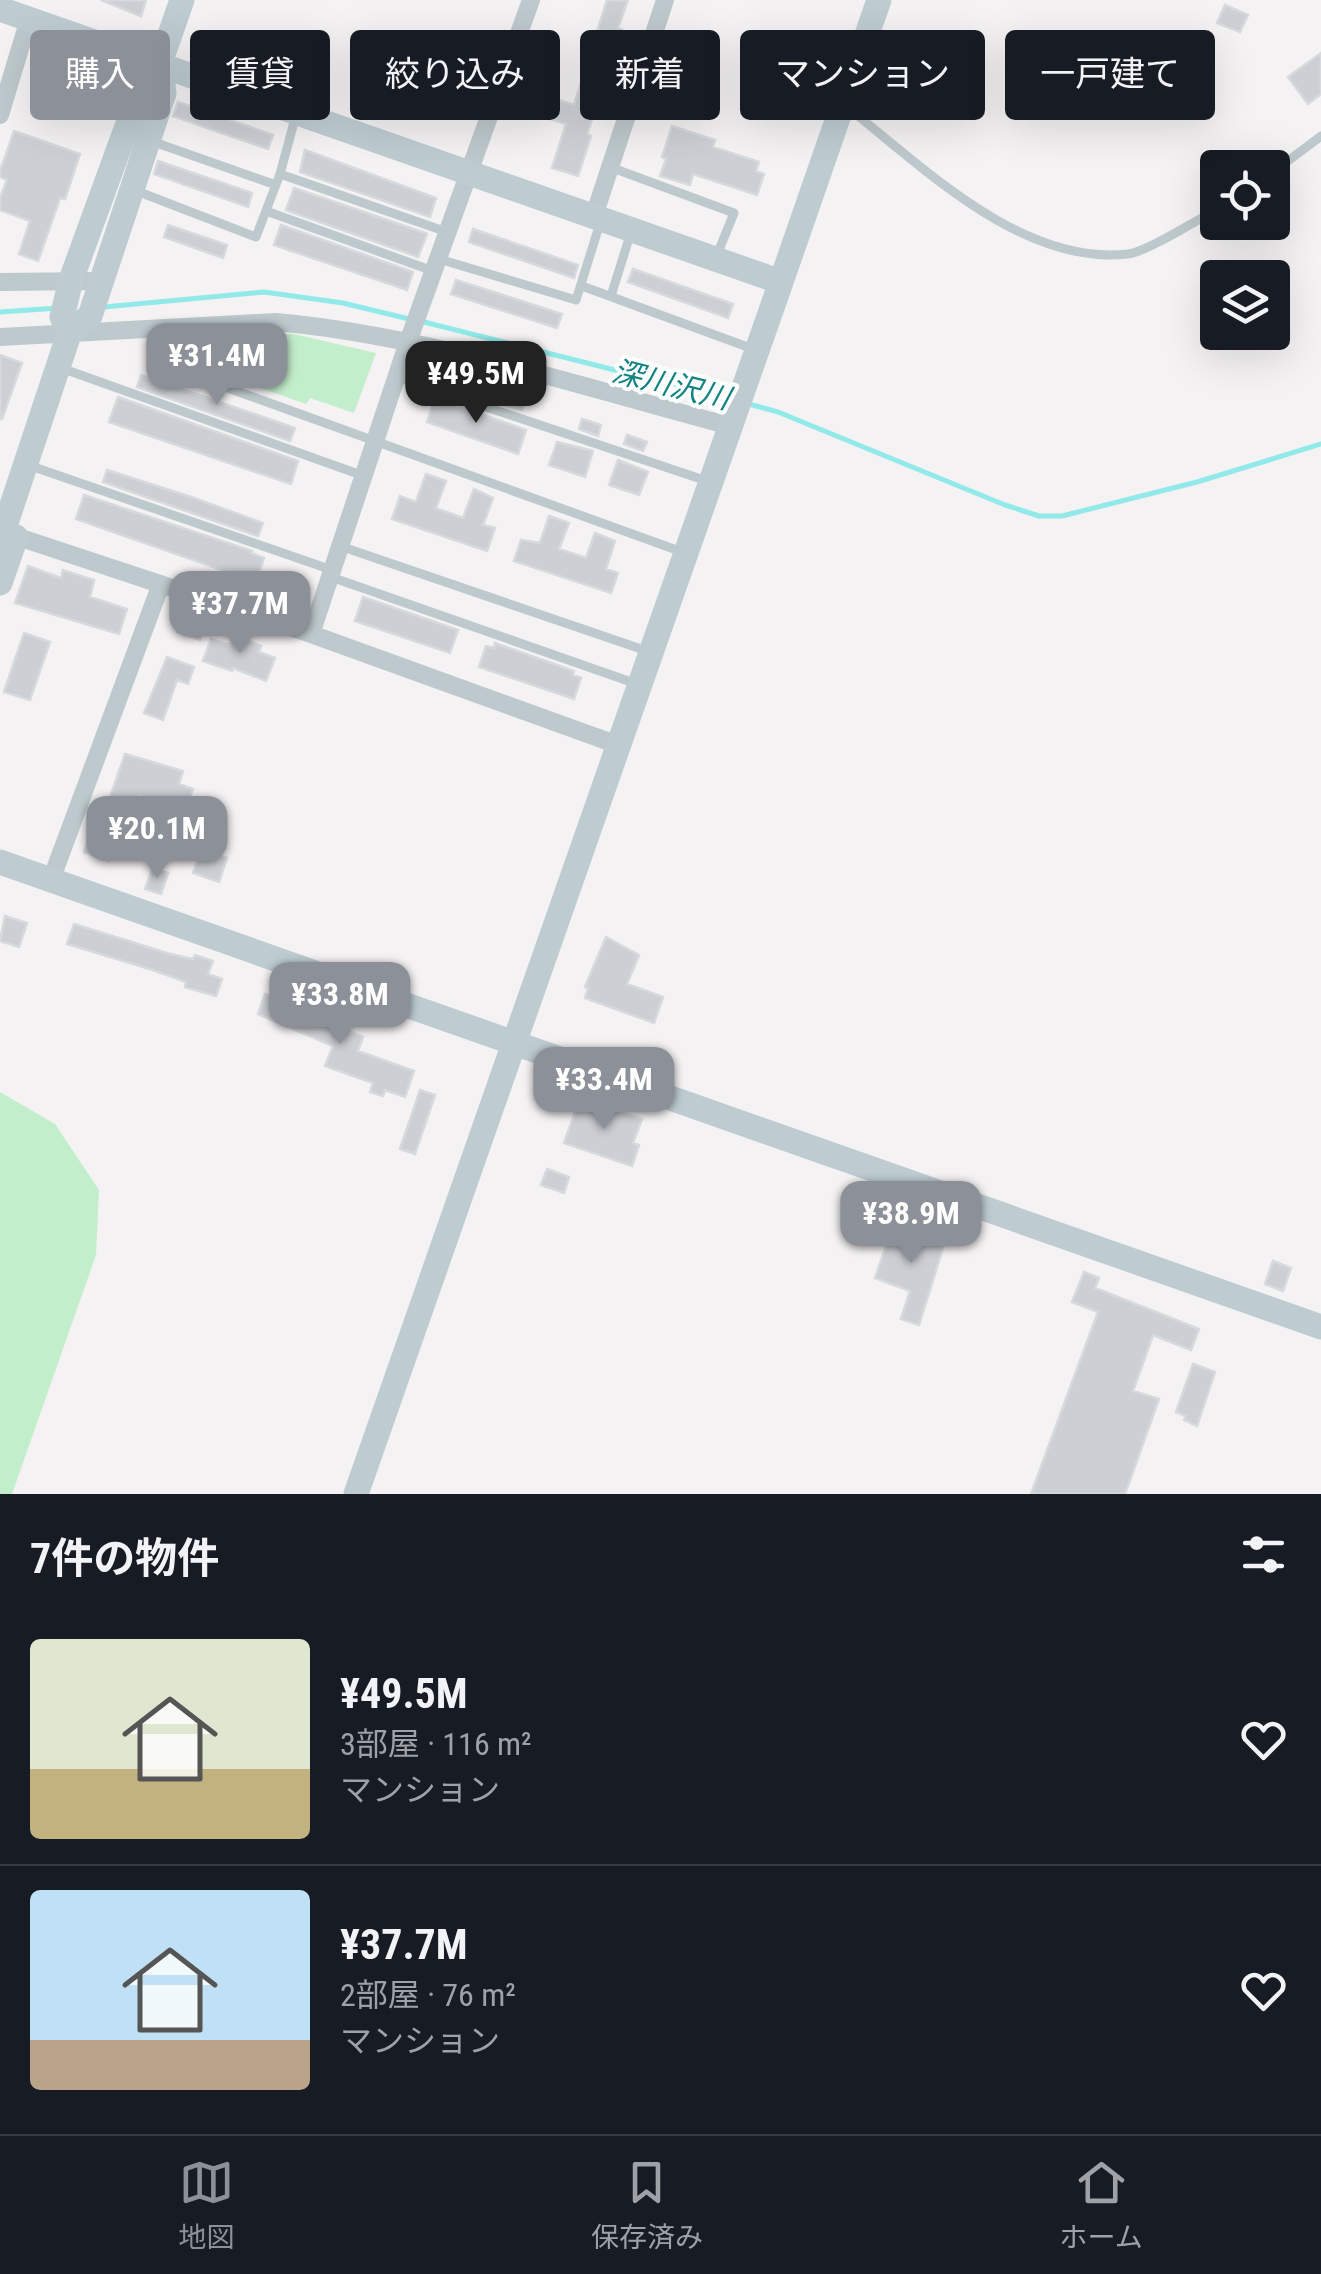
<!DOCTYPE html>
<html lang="ja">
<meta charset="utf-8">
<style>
body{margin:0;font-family:"Roboto Condensed","Noto Sans JP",sans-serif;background:#242831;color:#f1f3f6;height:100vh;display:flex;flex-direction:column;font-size:38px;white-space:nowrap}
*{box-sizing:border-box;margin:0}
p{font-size:32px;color:#9ea1a6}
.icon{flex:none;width:55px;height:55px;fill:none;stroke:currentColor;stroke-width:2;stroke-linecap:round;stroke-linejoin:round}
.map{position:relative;height:1494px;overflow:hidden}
.details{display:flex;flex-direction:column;background:#171b24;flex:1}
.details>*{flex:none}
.guide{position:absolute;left:30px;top:30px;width:1262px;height:90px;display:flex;gap:20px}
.tools{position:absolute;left:1200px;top:150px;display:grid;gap:20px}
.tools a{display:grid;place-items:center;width:90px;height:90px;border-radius:10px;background:#171b24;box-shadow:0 10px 40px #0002;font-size:50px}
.price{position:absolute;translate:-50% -85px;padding:0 22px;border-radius:20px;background:#8c9099;color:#fff;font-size:32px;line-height:65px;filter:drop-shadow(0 2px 5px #0008)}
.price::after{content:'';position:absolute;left:50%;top:60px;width:30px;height:22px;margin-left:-15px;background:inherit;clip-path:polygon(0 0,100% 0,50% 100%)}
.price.selected{background:#222;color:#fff}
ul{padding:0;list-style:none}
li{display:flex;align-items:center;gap:30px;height:250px;padding:0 30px}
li+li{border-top:2px solid #363941}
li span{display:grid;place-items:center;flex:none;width:280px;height:200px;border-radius:10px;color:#555}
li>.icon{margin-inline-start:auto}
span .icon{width:120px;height:120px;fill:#fffc;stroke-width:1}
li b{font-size:42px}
h2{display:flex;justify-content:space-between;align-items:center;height:120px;padding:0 30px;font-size:42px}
.tag{padding:0 35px;border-radius:10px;background:#171b24;box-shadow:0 10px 40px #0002;font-size:35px;line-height:90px}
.tag.selected{background:#8c9099;color:#fff}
.tabs{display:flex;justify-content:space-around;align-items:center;height:140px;border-top:2px solid #363941;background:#171b24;font-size:28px;color:#9ea1a6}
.tabs a{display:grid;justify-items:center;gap:5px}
.tabs .selected{color:#8c9099}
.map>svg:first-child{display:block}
.green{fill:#c3eecb}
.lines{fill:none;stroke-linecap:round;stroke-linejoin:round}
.stream{stroke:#92e9e9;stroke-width:5}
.building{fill:#ccd0d4;stroke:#d6d9dd;stroke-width:2.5}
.lane{stroke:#bec9cd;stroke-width:9}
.street{stroke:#bec9cd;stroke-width:18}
.secondary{stroke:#beccd2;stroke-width:25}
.labels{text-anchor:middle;stroke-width:8;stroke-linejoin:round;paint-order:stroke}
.water-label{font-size:30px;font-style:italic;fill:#128383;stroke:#fff}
</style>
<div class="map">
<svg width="1321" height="1494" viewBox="0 0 1321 1494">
<rect width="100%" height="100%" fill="#f4f2f2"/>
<path class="green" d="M 294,334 L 376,353 L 354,413 L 310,398 L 306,404 L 158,352 L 163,341 Z
M 0,1092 L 55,1124 L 99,1190 L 96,1255 L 12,1494 L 0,1494 Z"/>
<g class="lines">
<path class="stream" d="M 104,307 L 264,292 L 343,303 L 409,319
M 0,312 L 58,308
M 420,321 L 730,399
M 745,403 L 778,412 L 1005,505 L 1039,516 L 1062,516 L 1197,482 L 1321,444"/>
</g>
<path class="building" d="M 101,0 L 146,0 L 141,16 Z
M 607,0 L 628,0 L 618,28 L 622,29 L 587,134 L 591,136 L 578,176 L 552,168 L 566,124 L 522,110 L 528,90 L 574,105 Z
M 1225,5 L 1248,15 L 1240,32 L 1217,23 Z
M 41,46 L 68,55 L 62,72 L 35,64 Z
M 1321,53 L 1321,94 L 1308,104 L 1288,77 Z
M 178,102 L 273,135 L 268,149 L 173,116 Z
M 672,126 L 715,140 L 713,147 L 759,162 L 756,171 L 764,174 L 757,195 L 693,174 L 690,185 L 660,176 L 666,159 L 662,157 Z
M 14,131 L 80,154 L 65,199 L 60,198 L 38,261 L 19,254 L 30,221 L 0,210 L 0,198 L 7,180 L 0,177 L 0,171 Z
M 305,150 L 436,198 L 430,217 L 300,172 Z
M 158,161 L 252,193 L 248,207 L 154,174 Z
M 294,188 L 425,233 L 427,234 L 418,257 L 286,210 Z
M 168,225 L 227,245 L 223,258 L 164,237 Z
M 281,225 L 413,272 L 407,290 L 274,245 Z
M 473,229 L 578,265 L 574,278 L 469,242 Z
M 633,269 L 733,304 L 728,318 L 628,282 Z
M 456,280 L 562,314 L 557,328 L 451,294 Z
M 0,355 L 22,363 L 2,419 L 0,419 Z
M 141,375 L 295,428 L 290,441 L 137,387 Z
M 459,377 L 480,384 L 476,395 L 456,388 Z
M 506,391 L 527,399 L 522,410 L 502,404 Z
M 118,397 L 298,461 L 291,484 L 109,422 Z
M 435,398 L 526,430 L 518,454 L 427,422 Z
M 582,419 L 601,425 L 598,436 L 579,429 Z
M 627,435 L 647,442 L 643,451 L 624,444 Z
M 557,442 L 593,451 L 585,477 L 549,465 Z
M 618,460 L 648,472 L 639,495 L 609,485 Z
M 107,470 L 191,497 L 263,523 L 258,536 L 103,482 Z
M 426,474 L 446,481 L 436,508 L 463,518 L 474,489 L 493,498 L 483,525 L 495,528 L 487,551 L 392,519 L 400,496 L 416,502 Z
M 84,495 L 252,551 L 251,553 L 264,558 L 256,582 L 76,519 Z
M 549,516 L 569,523 L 559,549 L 586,558 L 595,533 L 615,541 L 606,569 L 618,573 L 611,593 L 514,561 L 521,540 L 540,543 Z
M 28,566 L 61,578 L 63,570 L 94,580 L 90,597 L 127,609 L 119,634 L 15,603 Z
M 363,597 L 458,630 L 450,653 L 355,621 Z
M 183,615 L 206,623 L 200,640 L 177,632 Z
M 235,629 L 249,634 L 247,640 L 261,646 L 259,652 L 275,658 L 266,681 L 233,668 L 232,671 L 203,661 L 211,639 L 230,645 Z
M 24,633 L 50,642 L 30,700 L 4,692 Z
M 495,643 L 574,671 L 573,675 L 581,678 L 574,699 L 479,667 L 486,646 L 494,648 Z
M 167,657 L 194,667 L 188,684 L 177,680 L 163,720 L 144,713 Z
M 125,754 L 183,771 L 179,784 L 193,789 L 185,812 L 139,795 L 131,818 L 106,809 Z
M 91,833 L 116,841 L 109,861 L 84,852 Z
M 202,849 L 227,858 L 219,882 L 193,873 Z
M 153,868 L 168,873 L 161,894 L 145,889 Z
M 5,916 L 27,923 L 19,947 L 0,941 Z
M 74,924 L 170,954 L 193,959 L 195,955 L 213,961 L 208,974 L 222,979 L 216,996 L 185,987 L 186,982 L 153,970 L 67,944 Z
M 606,937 L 639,955 L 627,984 L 663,997 L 654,1023 L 585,998 L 588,988 L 585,987 Z
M 265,994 L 280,1000 L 282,994 L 295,1000 L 293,1007 L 363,1037 L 358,1051 L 414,1071 L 405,1097 L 385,1090 L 383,1096 L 370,1092 L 373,1083 L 325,1066 L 333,1046 L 258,1014 Z
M 420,1090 L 435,1095 L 415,1154 L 400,1149 Z
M 580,1098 L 642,1119 L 633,1143 L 639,1145 L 632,1166 L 564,1143 Z
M 547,1169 L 569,1177 L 564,1193 L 541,1185 Z
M 883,1223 L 924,1238 L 927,1229 L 947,1235 L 919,1325 L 901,1319 L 910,1291 L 875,1278 L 887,1243 L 877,1239 Z
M 1273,1261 L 1291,1268 L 1283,1291 L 1265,1284 Z
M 1084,1272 L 1099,1278 L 1095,1288 L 1199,1329 L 1191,1350 L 1153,1335 L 1133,1391 L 1159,1399 L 1125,1494 L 1031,1494 L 1098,1312 L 1072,1302 Z
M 1193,1364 L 1215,1372 L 1197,1426 L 1184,1420 L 1186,1416 L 1176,1412 Z"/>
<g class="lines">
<path class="lane" d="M 847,107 C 923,167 1022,266 1128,254 C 1147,252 1198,219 1218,209
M 151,141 L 276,185
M 610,167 L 734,213 L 717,255
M 1272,173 L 1321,136
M 280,174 L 447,232
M 134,190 L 256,237 L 280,174 L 296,115
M 266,211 L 433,271
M 439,259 L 576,300 L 601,220
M 582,286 L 753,349
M 611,296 L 631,232
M 156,362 L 685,553
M 61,368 L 364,476
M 397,377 L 707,481
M 28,465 L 332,570
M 340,546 L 650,652
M 331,577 L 637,684"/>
<path class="street" d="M 0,115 L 29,19
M 594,216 L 665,0
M 0,282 L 101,281
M 0,337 L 276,322 C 429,336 582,387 730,426
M 9,534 L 311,634 L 618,745
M 311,634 L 408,342 L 531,0
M 51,880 L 161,584"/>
<path class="secondary" d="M 0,9 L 781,282 L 356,1494
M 781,282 L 879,0
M 70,331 L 62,317 L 71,280 L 142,85 L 160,63 L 182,0
M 3,532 L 70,331 L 90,316 L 164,93 L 160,63
M 0,583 L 16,537
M 0,862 L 1321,1327"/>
</g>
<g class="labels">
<g class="water-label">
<text transform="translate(671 385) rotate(14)" y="10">深川沢川</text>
</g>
</g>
</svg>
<div class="tools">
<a><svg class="icon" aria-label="locate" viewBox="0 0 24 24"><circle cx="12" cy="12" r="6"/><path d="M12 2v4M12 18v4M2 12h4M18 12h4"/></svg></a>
<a><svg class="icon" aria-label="layers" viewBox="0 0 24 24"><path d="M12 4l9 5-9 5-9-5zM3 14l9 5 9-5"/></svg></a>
</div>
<b class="price" style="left:217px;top:408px">¥31.4M</b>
<b class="price selected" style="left:476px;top:426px">¥49.5M</b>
<b class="price" style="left:240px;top:656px">¥37.7M</b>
<b class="price" style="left:157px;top:881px">¥20.1M</b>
<b class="price" style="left:340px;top:1047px">¥33.8M</b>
<b class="price" style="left:604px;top:1132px">¥33.4M</b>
<b class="price" style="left:911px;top:1266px">¥38.9M</b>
<div class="guide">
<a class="tag selected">購入</a>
<a class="tag">賃貸</a>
<a class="tag">絞り込み</a>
<a class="tag">新着</a>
<a class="tag">マンション</a>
<a class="tag">一戸建て</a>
</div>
</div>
<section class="details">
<h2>7件の物件<svg class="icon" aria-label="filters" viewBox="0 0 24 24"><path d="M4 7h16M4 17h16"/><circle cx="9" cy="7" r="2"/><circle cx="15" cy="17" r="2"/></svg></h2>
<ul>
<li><span style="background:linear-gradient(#dfe7d0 65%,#c2b280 0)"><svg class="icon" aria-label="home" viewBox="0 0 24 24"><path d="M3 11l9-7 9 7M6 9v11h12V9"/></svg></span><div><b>¥49.5M</b><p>3部屋 · 116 m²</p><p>マンション</p></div><svg class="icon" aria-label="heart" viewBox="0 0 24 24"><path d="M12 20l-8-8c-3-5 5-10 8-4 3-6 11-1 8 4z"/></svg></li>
<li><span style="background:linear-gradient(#bfe0f5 75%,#b9a48a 0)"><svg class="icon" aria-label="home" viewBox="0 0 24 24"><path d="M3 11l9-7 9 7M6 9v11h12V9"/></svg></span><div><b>¥37.7M</b><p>2部屋 · 76 m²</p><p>マンション</p></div><svg class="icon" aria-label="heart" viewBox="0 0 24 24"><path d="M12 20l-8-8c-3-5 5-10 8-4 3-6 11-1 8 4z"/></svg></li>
</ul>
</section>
<nav class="tabs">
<a class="selected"><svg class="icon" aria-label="map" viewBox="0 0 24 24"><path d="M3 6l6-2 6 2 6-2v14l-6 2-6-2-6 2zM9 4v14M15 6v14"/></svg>地図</a>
<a><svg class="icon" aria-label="saved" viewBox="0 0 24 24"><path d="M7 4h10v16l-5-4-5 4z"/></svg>保存済み</a>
<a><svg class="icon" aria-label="home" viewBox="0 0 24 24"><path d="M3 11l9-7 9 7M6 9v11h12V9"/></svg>ホーム</a>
</nav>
